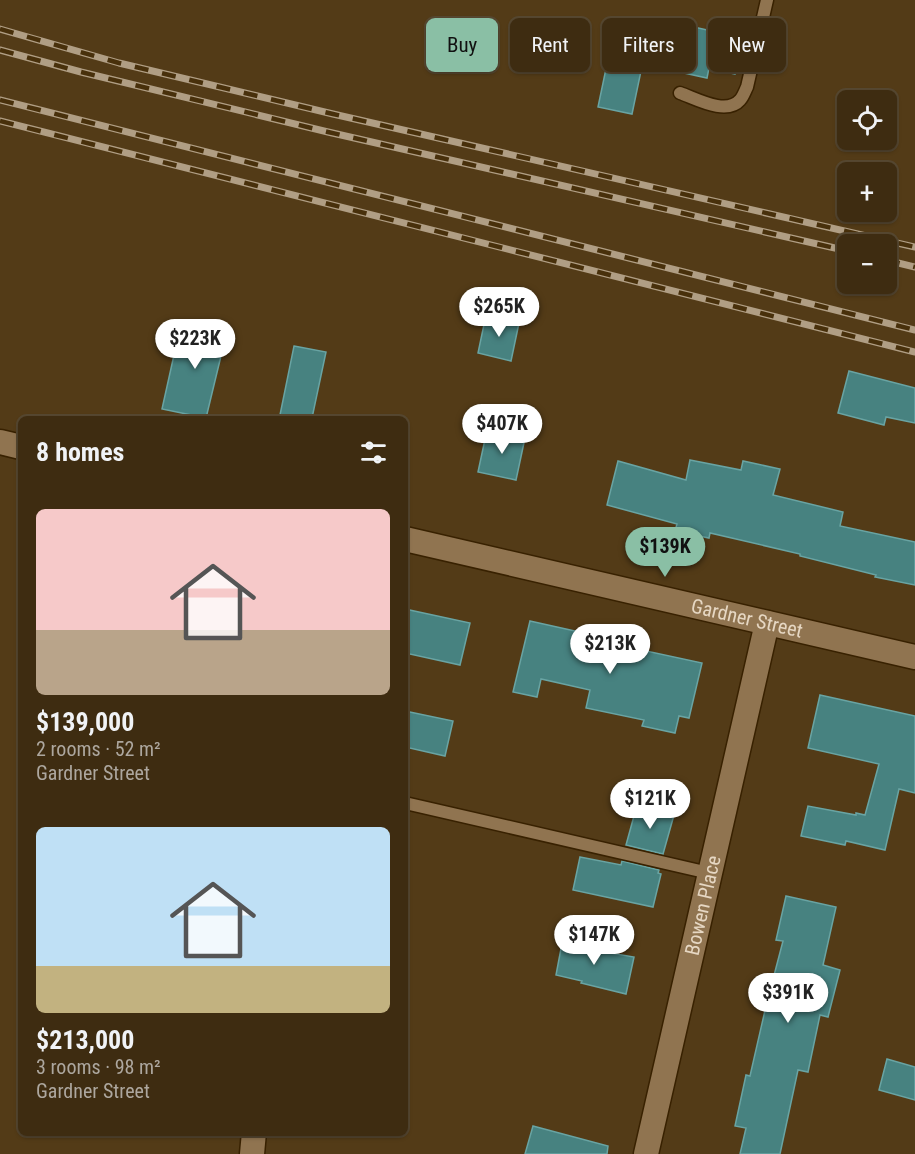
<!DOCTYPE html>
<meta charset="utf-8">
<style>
body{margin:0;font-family:"Roboto Condensed",sans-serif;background:#45341a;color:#f1f3f6;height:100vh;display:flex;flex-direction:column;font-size:22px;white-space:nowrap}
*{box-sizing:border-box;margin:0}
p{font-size:20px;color:#ada79f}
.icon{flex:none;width:33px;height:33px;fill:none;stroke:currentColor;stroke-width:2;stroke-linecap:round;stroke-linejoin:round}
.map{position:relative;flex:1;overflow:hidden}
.sheet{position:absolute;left:18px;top:416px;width:390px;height:720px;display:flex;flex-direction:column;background:#3e2c11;border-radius:9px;box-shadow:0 2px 4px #0004,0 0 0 2px #574831}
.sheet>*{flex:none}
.guide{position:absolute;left:426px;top:18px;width:399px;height:54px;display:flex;gap:12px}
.buttons{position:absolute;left:837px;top:90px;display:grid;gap:12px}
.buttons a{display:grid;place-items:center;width:60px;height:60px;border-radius:9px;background:#3e2c11;box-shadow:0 2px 4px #0004,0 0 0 2px #574831;font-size:30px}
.price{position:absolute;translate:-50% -51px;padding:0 14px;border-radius:21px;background:#fff;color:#222;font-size:20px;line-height:39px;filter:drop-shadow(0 2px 3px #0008)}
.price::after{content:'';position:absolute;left:50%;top:36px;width:18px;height:14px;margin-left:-9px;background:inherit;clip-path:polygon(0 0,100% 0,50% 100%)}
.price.selected{background:#8abfa5;color:#111}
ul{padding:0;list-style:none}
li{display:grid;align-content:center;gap:12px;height:318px;padding:0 18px}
li span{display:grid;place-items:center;height:186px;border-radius:9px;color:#555}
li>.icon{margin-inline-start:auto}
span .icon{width:108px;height:108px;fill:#fffc;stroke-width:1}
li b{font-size:26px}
h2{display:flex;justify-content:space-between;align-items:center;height:72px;padding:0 18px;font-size:26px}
.chip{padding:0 21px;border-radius:9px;background:#3e2c11;box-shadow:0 2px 4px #0004,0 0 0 2px #574831;font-size:21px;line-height:54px}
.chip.selected{background:#8abfa5;color:#111}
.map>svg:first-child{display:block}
.building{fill:#478280;stroke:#69a4a3;stroke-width:1.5}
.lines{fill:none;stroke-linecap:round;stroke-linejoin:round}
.lane-casing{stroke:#382100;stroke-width:15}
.street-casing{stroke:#382100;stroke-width:27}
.lane{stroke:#907450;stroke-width:12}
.street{stroke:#907450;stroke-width:24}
.rail-casing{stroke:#b09e84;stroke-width:7}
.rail{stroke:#48300b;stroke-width:4.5;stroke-dasharray:14;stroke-linecap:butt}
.labels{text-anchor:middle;stroke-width:6;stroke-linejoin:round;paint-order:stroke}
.street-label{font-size:20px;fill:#e6d7c3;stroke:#48300b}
</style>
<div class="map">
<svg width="915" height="1154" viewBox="0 0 915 1154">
<rect width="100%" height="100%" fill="#533b17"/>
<path class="building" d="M 689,26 L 744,38 L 735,74 L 709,68 L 707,78 L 679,72 Z
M 607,64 L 641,71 L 632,114 L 598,107 Z
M 486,315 L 519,323 L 511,361 L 478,353 Z
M 195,320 L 228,327 L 206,418 L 162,409 L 178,337 L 190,340 Z
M 294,346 L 326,352 L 312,418 L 297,418 L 280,415 Z
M 849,371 L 915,388 L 915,423 L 886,417 L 884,425 L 838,413 Z
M 487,430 L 525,438 L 516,480 L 478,472 Z
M 690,460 L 741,470 L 743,461 L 780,469 L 773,495 L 843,512 L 840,526 L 915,542 L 915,585 L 875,577 L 876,575 L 800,556 L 800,554 L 710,533 L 709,538 L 675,531 L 677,524 L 607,505 L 618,461 L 686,480 Z
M 405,609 L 470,623 L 460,665 L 405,653 Z
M 530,621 L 647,647 L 646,651 L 702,663 L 689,718 L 679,716 L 675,733 L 642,726 L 644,720 L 586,708 L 590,690 L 541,679 L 537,697 L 513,692 Z
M 820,695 L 915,716 L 915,793 L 899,789 L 885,850 L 846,841 L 845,845 L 801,836 L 808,806 L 856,815 L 856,813 L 865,815 L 879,764 L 808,748 Z
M 405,711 L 453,721 L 445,756 L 405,747 Z
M 637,805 L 674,815 L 663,854 L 626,845 Z
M 580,857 L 621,865 L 622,861 L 659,870 L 658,873 L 661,874 L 653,907 L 573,890 Z
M 786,896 L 836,907 L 823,965 L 840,970 L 828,1017 L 820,1015 L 808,1072 L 798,1070 L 780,1154 L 740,1154 L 746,1128 L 735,1126 L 746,1075 L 750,1076 L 766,1006 L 783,941 L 776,940 Z
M 563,938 L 594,945 L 593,950 L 634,957 L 626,994 L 581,983 L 582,981 L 556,975 Z
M 887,1059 L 915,1067 L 915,1100 L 879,1090 Z
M 533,1126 L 608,1146 L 607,1154 L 525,1154 Z"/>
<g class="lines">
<g class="lane-casing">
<path id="lane" d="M 680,93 C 695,98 726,116 740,100 C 743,97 745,91 747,87 L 767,0
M 405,803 L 709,873"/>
</g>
<g class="street-casing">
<g id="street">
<path d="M 0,442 L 21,447"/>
<path id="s1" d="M 405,539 L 915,657"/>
<path d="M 252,1154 L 254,1132"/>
<path id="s2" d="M 646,1154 L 767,623"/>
</g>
</g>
<use href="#lane" class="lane"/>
<use href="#street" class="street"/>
<g class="rail-casing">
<path id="rail" d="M 0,29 L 119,63 L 333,114 L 915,247
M 0,50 L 81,72 L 328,132 L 848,251
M 0,100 L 915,330
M 0,121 L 915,352
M 886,260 L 915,267"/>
</g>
<use href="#rail" class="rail"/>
</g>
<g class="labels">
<g class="street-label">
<text dy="7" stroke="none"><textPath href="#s1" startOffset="351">Gardner Street</textPath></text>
<text dy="7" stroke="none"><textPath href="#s2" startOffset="255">Bowen Place</textPath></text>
</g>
</g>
</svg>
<div class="buttons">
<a><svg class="icon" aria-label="locate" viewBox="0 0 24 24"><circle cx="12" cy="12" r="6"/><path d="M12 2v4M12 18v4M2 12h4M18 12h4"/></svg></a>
<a>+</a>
<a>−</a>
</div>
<b class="price" style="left:499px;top:338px">$265K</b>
<b class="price" style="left:195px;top:370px">$223K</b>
<b class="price" style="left:502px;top:455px">$407K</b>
<b class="price selected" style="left:665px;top:578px">$139K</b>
<b class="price" style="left:610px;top:675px">$213K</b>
<b class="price" style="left:650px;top:830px">$121K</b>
<b class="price" style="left:594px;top:966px">$147K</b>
<b class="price" style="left:788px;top:1024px">$391K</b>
<div class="guide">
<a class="chip selected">Buy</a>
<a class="chip">Rent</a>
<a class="chip">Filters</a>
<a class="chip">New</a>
</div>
<section class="sheet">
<h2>8 homes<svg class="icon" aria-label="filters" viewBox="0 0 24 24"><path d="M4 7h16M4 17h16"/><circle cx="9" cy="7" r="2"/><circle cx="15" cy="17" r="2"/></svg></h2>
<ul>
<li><span style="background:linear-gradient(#f6c9c9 65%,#b9a48a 0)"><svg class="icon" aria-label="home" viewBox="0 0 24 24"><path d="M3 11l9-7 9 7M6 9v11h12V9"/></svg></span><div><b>$139,000</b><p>2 rooms · 52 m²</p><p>Gardner Street</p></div></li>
<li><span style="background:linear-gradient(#bfe0f5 75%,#c2b280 0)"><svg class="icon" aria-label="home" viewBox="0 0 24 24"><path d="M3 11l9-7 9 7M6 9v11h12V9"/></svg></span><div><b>$213,000</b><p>3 rooms · 98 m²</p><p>Gardner Street</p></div></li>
</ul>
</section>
</div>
